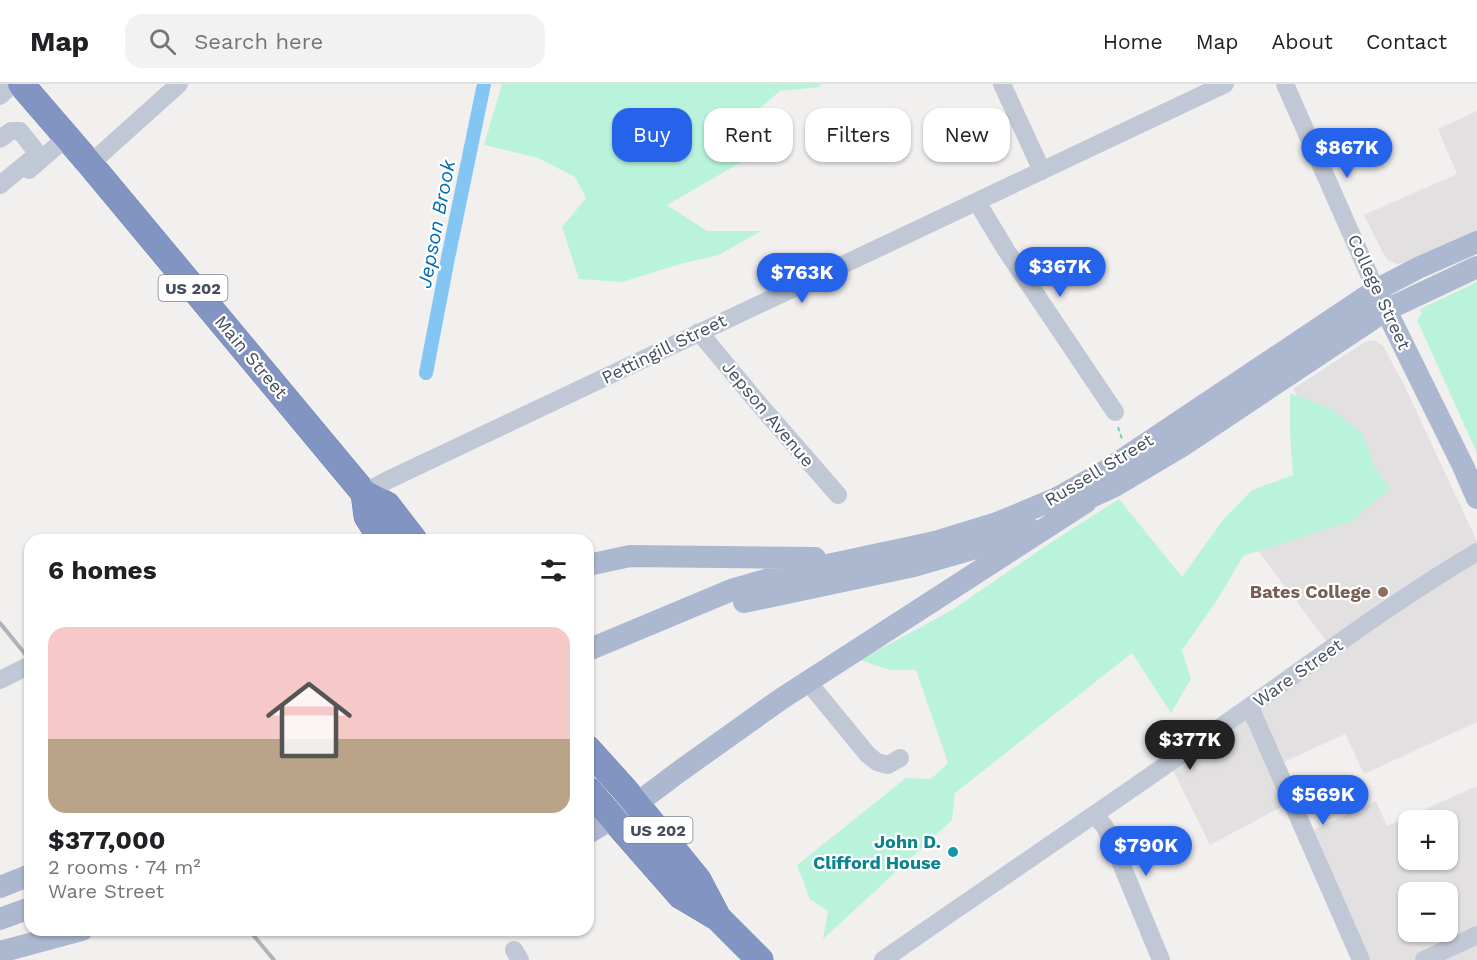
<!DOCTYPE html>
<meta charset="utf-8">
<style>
body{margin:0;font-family:"Work Sans",sans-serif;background:#f2f2f2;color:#202124;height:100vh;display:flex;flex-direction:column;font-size:22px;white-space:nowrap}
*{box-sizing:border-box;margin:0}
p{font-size:20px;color:#757577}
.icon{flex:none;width:33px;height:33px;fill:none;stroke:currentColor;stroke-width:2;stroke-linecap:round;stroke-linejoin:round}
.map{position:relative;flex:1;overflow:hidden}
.sheet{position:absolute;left:24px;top:450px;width:570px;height:402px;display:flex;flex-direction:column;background:#fff;border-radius:18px;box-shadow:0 2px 4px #0004}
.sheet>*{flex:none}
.hud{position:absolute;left:612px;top:24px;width:570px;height:54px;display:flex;gap:12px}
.controls{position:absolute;left:1398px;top:726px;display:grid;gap:12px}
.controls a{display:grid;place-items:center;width:60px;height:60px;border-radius:12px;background:#fff;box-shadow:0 2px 4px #0004;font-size:30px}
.price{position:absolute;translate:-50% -51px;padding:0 14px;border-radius:21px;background:#2563eb;color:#fff;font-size:20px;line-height:39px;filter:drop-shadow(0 2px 3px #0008)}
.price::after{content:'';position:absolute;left:50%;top:36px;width:18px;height:14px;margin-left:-9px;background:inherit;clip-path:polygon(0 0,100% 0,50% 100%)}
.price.active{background:#222;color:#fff}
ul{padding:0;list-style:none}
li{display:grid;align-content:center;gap:12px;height:318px;padding:0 24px}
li+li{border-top:2px solid #e0e0e0}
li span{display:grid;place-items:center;height:186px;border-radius:18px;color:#555}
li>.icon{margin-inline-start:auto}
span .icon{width:108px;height:108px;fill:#fffc;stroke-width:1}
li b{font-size:26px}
h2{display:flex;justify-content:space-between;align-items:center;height:72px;padding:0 24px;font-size:26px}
.chip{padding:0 21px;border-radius:18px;background:#fff;box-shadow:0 2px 4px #0004;font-size:21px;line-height:54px}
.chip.active{background:#2563eb;color:#fff}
header{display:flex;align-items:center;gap:36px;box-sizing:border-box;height:84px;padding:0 30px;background:#fff;border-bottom:2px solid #e0e0e0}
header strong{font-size:28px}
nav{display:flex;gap:33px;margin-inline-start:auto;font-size:21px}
.search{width:420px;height:54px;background:#f2f2f2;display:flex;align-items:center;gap:15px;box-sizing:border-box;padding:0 21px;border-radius:18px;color:#757577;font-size:22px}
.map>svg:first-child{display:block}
.education{fill:#e3e0e1;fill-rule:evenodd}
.green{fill:#baf3db}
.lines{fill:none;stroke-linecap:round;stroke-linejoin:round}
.canal{stroke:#83c6f3;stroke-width:14}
.highway-casing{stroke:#6e80ae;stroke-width:27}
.path{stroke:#6fd4b5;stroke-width:2;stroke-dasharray:4.5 3;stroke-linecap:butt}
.minor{stroke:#c1c8d5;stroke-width:18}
.major{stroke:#acb7d0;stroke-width:22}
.highway{stroke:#8295c2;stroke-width:26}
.rail{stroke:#b0b2ba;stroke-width:4}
.education-dot{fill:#8d6e63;stroke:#fff;stroke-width:2}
.culture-dot{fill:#0f9aa8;stroke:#fff;stroke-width:2}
.labels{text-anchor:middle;stroke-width:4.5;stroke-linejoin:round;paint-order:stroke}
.shield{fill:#fff;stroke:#7d838e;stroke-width:1.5}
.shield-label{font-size:16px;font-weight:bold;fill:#454e5e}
.street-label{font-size:18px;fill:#454e5e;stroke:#fff}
.education-label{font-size:18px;font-weight:bold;fill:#785e54;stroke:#fff;text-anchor:end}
.culture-label{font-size:18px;font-weight:bold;fill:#0d838f;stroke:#fff;text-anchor:end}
.water-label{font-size:20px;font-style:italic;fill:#006db6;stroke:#fff}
</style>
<header>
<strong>Map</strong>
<div class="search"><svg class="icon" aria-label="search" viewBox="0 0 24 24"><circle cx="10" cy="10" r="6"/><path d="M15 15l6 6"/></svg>Search here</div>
<nav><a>Home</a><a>Map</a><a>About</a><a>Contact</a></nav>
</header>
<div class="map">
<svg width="1477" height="876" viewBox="0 0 1477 876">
<rect width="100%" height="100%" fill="#f2efef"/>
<path class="education" d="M 1477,27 L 1477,147 L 1406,178 L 1397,180 L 1388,176 L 1383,169 L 1364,131 L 1457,90 L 1438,45 Z
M 1374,256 L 1383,262 L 1404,301 L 1477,457 L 1477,638 L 1364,690 L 1345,650 L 1284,678 L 1300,713 L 1210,761 L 1172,684 L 1337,571 L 1255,463 L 1354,395 L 1293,305 L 1365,258 Z
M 1477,702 L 1477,876 L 1370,876 L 1314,746 L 1376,717 L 1387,742 ZM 1408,736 L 1448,736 L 1448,776 L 1408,776 ZM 1408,808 L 1448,808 L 1448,848 L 1408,848 Z"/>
<path class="green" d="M 502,0 L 821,0 L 820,3 L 780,7 L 748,34 L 745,76 L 667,121 L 707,147 L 761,147 L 719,171 L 680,180 L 622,198 L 579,195 L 562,143 L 586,114 L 575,93 L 538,74 L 484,61 Z
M 1477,198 L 1477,369 L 1417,236 L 1422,230 L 1420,225 Z
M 1290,309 L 1331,325 L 1363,350 L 1374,382 L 1390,404 L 1352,437 L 1243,472 L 1216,518 L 1182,566 L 1191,595 L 1171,629 L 1132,569 L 955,709 L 952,736 L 823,855 L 828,827 L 810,815 L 797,781 L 906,694 L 931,695 L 948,679 L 916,586 L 890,586 L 860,576 L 952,526 L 1041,465 L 1119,415 L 1182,493 L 1222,437 L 1252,406 L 1293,391 L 1290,351 Z"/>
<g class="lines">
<path class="canal" d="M 426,289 L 448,174 L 484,0"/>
<g class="highway-casing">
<path id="highway" d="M 21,0 L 90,80 L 364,409 L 387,421 L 414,456
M 364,409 L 367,432 L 382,456
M 588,665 L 625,706 L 698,796 L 718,834
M 588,706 L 681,812 L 718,834 L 760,876"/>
</g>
<path class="path" d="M 1118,343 L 1122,355"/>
<path class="minor" d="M 1002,0 L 1042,87
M 1285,0 L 1376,206
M 0,12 L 13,0
M 0,55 L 11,47 L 20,47 L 35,66 L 34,73 L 0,101
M 90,80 L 179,0
M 29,86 L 67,53
M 977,118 L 1006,166 L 1115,328
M 699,248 L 759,320 L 838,411
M 364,409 L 386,397 L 1225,0
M 0,596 L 30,581
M 808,598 L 868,671 L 877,678 L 888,681 L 900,674
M 1250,623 L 1361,876
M 1095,731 L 1105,743 L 1118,772 L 1161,876
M 514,866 L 520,876
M 883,876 C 995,798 1108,722 1219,644 C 1304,585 1387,521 1477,468
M 1424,876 L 1477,851"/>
<path class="major" d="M 1379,212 L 1463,382 L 1477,414
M 1071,422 L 1113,403 L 1182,362 L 1386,226 L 1477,183
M 588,481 L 630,472 L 815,474
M 744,518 L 914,482 L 990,460 L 1027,442
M 588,566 L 734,505 L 790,489 L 935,458 L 997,439 L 1055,415 L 1107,386 L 1376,206 L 1418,184 L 1477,158
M 588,749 L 636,720 L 680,687 L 781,615 L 1086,418
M 0,803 L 30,791
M 0,835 L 30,824
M 0,868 L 82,846"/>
<use href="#highway" class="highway"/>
<path class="rail" d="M 0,539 L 30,576
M 249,846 L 274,876"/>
</g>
<circle class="education-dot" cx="1383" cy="508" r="6"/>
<circle class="culture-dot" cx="953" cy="768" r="6"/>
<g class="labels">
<g class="shield">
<rect x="158.5" y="191" width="69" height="26" rx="4.5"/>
<rect x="623.5" y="733" width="69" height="26" rx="4.5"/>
</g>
<g class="shield-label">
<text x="193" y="210">US 202</text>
<text x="658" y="752">US 202</text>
</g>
<g class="street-label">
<text transform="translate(1379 208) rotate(65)" y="6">College Street</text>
<text transform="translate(664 265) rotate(-26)" y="6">Pettingill Street</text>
<text transform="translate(251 273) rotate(50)" y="6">Main Street</text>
<text transform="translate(768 330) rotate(50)" y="6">Jepson Avenue</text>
<text transform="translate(1099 386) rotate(-31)" y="6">Russell Street</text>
<text transform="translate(1298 589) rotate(-35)" y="6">Ware Street</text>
</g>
<g class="education-label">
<text x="1371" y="514">Bates College</text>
</g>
<g class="culture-label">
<text x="941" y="764">John D.<tspan x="941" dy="21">Clifford House</tspan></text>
</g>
<g class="water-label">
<text transform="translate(436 140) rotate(-79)" y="7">Jepson Brook</text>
</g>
</g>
</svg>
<div class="controls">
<a>+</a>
<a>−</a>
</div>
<b class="price" style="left:1347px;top:95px">$867K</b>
<b class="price" style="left:1060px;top:214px">$367K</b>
<b class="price" style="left:802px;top:220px">$763K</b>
<b class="price active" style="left:1190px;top:687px">$377K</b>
<b class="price" style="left:1323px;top:742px">$569K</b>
<b class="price" style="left:1146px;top:793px">$790K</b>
<div class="hud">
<a class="chip active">Buy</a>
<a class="chip">Rent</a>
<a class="chip">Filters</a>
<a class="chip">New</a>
</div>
<section class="sheet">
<h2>6 homes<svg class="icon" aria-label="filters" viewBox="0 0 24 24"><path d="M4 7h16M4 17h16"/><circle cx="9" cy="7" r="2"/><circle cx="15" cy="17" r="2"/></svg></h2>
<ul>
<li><span style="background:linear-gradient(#f6c9c9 60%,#b9a48a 0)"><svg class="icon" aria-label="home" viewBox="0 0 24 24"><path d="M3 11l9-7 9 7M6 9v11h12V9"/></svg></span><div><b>$377,000</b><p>2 rooms · 74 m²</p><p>Ware Street</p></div></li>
</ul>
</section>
</div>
